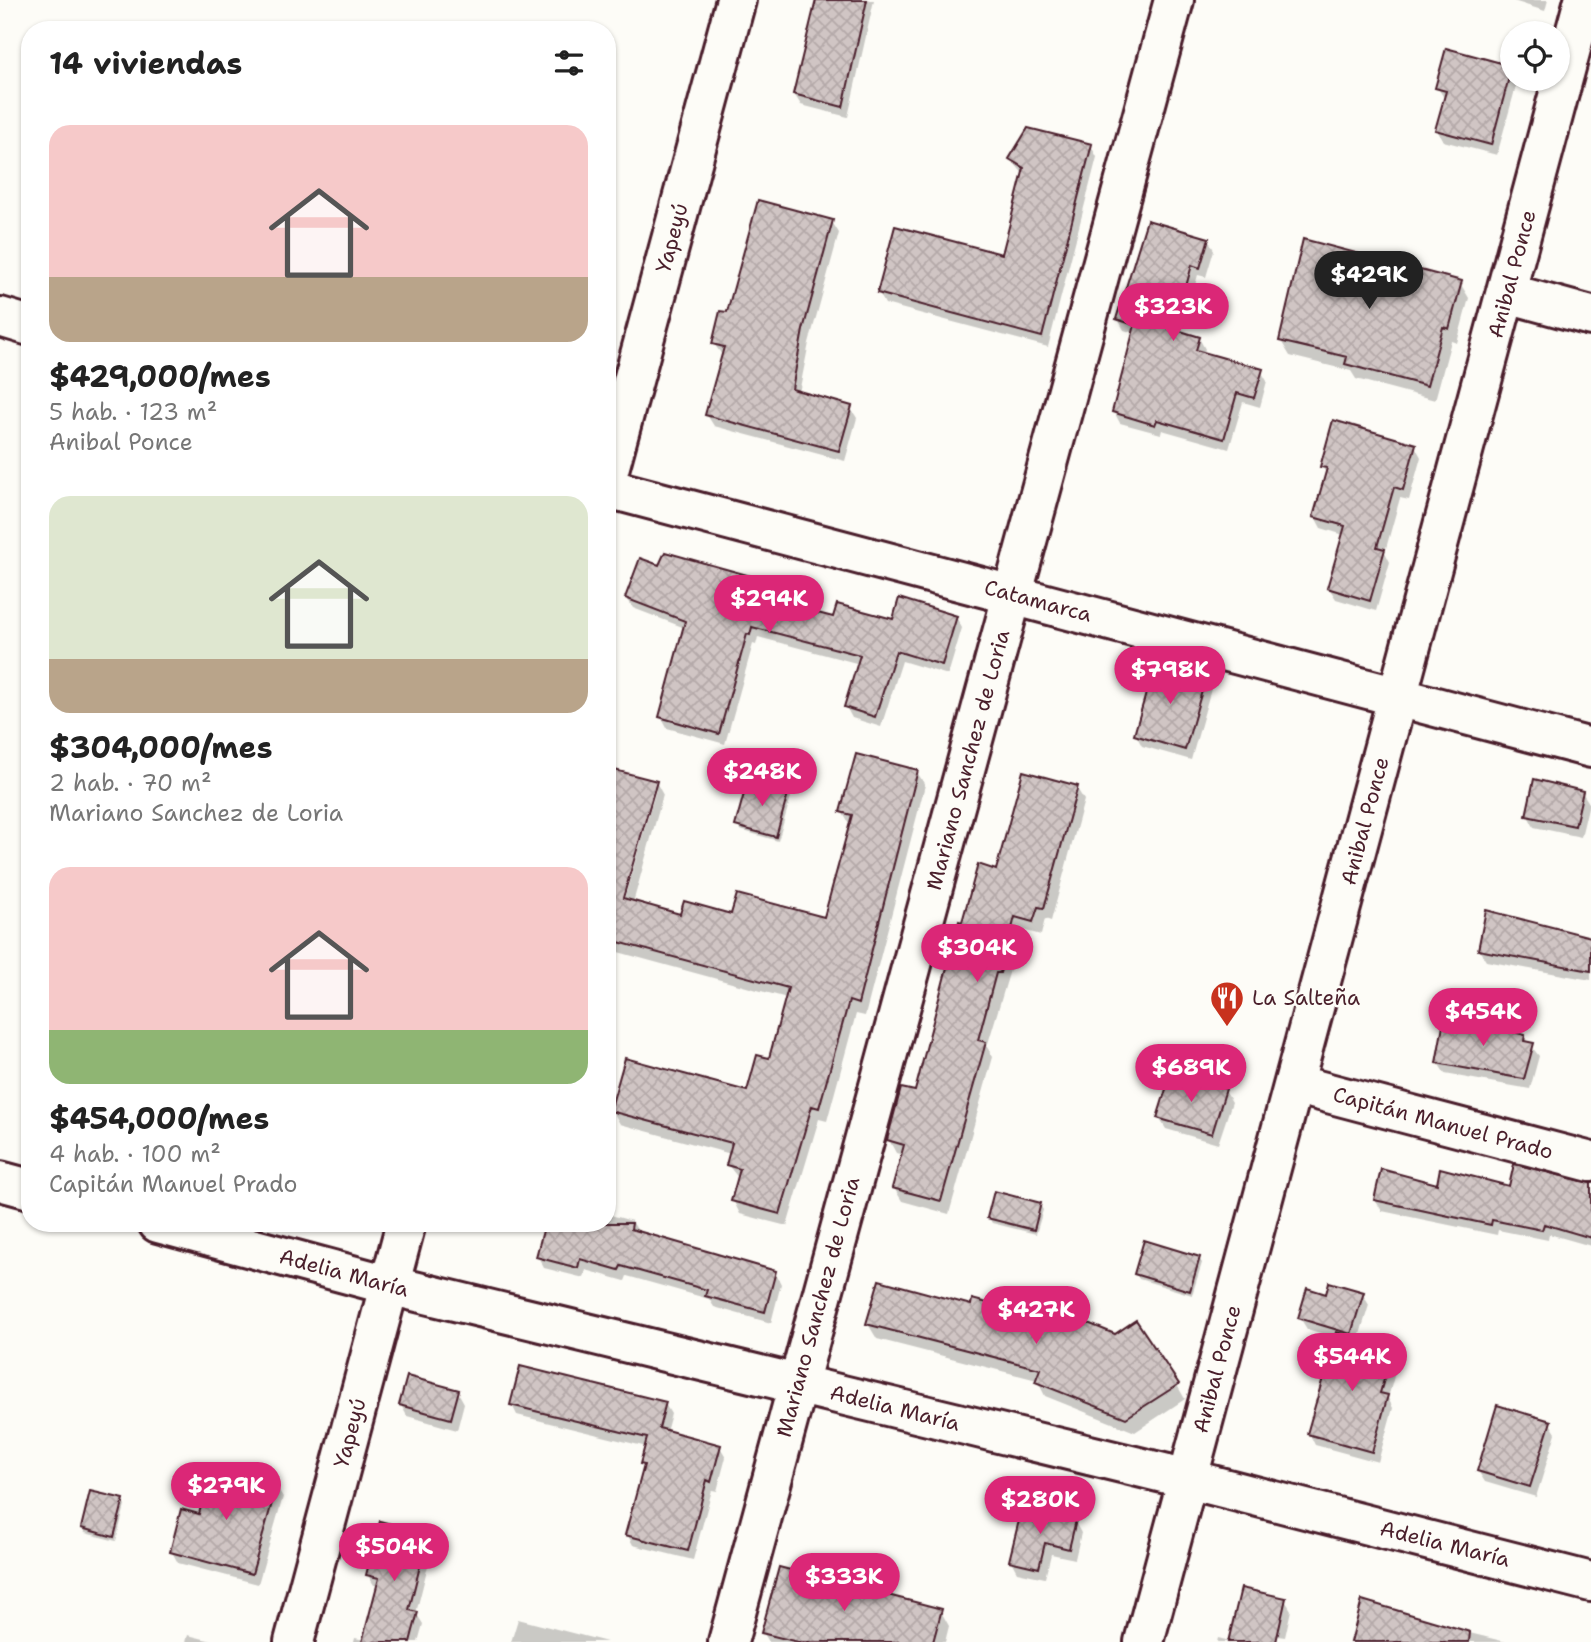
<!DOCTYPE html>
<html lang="es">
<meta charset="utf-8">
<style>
body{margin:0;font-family:"Shantell Sans",sans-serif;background:#f6f6f6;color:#222;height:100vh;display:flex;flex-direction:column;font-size:26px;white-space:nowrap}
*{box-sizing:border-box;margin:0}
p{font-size:23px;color:#767676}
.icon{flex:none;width:38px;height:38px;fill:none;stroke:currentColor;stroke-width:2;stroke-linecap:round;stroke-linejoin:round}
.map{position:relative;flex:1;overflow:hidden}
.panel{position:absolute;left:21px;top:21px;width:595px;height:1211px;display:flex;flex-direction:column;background:#fff;border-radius:28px;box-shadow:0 2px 5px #0004}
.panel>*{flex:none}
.fabs{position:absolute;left:1500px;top:21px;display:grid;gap:14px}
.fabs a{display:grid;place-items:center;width:70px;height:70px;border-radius:50%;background:#fff;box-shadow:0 2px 5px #0004;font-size:35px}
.price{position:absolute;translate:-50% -60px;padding:0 16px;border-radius:24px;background:#db2777;color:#fff;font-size:23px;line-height:46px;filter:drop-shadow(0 2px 4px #0008)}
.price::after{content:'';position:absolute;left:50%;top:42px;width:21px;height:16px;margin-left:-10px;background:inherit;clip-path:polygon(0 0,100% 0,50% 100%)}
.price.on{background:#222;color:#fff}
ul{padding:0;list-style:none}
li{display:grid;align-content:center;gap:14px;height:371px;padding:0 28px}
li span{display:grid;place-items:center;height:217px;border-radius:21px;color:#555}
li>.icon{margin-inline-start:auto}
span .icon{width:126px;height:126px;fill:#fffc;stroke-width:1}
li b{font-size:30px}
h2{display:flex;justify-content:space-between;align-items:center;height:84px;padding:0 28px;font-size:30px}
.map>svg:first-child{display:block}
.shadow{fill:#0003;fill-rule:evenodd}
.building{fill:url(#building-cross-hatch);stroke:#4a1f2b;stroke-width:2}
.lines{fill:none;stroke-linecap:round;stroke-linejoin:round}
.minor-casing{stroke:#4a1f2b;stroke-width:44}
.minor{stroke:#fdfcf7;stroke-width:38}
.labels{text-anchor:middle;stroke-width:5;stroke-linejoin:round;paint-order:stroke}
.street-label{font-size:21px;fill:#4a1f2b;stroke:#fdfcf7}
.poi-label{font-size:21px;fill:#4a1f2b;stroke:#fdfcf7;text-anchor:start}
</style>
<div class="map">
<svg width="1591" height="1642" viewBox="0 0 1591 1642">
<defs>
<pattern id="building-cross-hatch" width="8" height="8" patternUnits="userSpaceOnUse" patternTransform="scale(1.75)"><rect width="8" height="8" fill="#d0c5c4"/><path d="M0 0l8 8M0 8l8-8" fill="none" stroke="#b4a9a9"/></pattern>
</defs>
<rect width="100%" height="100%" fill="#fdfcf7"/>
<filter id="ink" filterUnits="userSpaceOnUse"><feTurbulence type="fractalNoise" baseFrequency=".0143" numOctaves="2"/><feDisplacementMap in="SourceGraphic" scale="14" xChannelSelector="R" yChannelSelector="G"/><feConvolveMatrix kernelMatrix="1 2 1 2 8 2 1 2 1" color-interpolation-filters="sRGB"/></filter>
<g filter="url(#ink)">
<path class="shadow" d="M 814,0 L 874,0 L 848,117 L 801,105 L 794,94 L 817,5 Z
M 1510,0 L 1548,0 L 1545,11 Z
M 1511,68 L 1512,79 L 1518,79 L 1497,155 L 1443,141 L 1437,130 L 1445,99 L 1437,87 Z
M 1091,146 L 1097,157 L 1048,347 L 885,304 L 879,293 L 1003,256 L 1024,175 L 1011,159 Z
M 832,222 L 839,233 L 809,343 L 799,393 L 850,407 L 857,418 L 845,461 L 714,426 L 707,415 L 723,356 L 714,344 L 728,314 Z
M 1208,239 L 1214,250 L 1206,277 L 1198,275 L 1181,333 L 1199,338 L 1205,349 L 1203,354 L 1261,371 L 1267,381 L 1260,407 L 1243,402 L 1229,449 L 1162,430 L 1161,434 L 1120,423 L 1114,412 L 1134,333 L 1124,330 L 1118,319 Z
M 1460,283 L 1469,298 L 1457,343 L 1451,341 L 1435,400 L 1356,379 L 1351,371 L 1290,356 L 1281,341 Z
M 1415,446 L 1421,457 L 1409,500 L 1400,498 L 1385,552 L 1390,562 L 1376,611 L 1336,599 L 1329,588 L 1344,535 L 1321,528 L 1315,517 L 1327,475 L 1322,466 Z
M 660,567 L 763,582 L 770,593 L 767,601 L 835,620 L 956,617 L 962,628 L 948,675 L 902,661 L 881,727 L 852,718 L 846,707 L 860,664 L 758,637 L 756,645 L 753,644 L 725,744 L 667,728 L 661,717 L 685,628 L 633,608 L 627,598 Z
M 1205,678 L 1211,689 L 1191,760 L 1142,746 L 1136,735 Z
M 607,770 L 656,782 L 663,795 L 633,903 L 681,916 L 825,919 L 850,825 L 842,812 L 917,772 L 925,785 L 865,1016 L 856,1014 L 827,1121 L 819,1119 L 787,1226 L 740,1214 L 733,1200 L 739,1179 L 728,1165 L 731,1154 L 620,1124 L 612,1110 L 748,1093 L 770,1061 L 787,998 L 607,949 ZM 652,790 L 656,790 L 622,907 L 619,906 Z
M 1076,787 L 1084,800 L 1051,921 L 1045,919 L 1041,935 L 1022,930 L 987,1047 L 993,1057 L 949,1214 L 902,1201 L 894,1188 L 903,1155 L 896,1153 L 889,1140 L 917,1093 L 963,924 L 997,872 Z
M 788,792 L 791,797 L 778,841 L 740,830 L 737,825 Z
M 1582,792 L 1589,803 L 1581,837 L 1534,827 L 1528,816 Z
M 1591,940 L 1591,980 L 1486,961 L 1479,950 Z
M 1524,1037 L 1539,1056 L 1530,1089 L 1445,1074 L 1438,1063 Z
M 1225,1091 L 1232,1102 L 1218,1144 L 1166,1129 L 1159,1118 Z
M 1591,1184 L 1591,1246 L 1549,1234 L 1548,1240 L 1498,1230 L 1497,1235 L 1382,1211 L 1375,1200 Z
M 1040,1205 L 1043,1210 L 1036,1234 L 992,1223 L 989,1218 Z
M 607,1214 L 632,1221 L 639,1233 L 775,1272 L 781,1284 L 771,1323 L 714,1307 L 709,1299 L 627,1276 L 625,1281 L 586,1270 L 584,1278 L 544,1268 L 538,1257 L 607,1223 Z
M 1199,1258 L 1202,1263 L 1192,1295 L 1139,1279 L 1136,1274 Z
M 1362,1293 L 1369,1305 L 1358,1341 L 1392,1351 L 1398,1362 L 1388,1398 L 1393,1408 L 1378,1462 L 1315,1445 L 1309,1433 L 1336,1338 L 1307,1329 L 1300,1318 Z
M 868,1324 L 1177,1385 L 1185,1399 L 1135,1432 L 1045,1396 L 1037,1380 L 877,1339 Z
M 458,1392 L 464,1403 L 457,1430 L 407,1416 L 401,1405 Z
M 665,1404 L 671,1414 L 666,1432 L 720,1447 L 726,1457 L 717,1491 L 712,1490 L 693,1560 L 633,1545 L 627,1534 L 645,1468 L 642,1464 L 647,1447 L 517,1415 L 512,1405 Z
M 1549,1422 L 1556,1433 L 1536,1497 L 1485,1482 L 1478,1471 Z
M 276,1486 L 283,1497 L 258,1584 L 178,1563 L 172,1552 L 200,1516 Z
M 122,1501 L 125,1506 L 116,1541 L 85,1533 L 82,1528 Z
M 1075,1522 L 1081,1533 L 1075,1559 L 1051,1554 L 1045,1578 L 1017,1572 L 1011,1561 Z
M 427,1535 L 433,1546 L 416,1613 L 423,1624 L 418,1642 L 354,1642 L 355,1638 L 365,1640 L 379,1586 L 374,1585 L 367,1574 Z
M 1285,1600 L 1291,1610 L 1285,1637 L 1278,1636 L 1276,1642 L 1217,1642 L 1218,1638 L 1230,1641 Z
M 940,1610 L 949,1626 L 945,1642 L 769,1642 L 763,1632 Z
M 1409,1618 L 1506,1642 L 1352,1642 Z
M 518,1619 L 607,1642 L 511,1642 Z
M 188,1635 L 216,1642 L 186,1642 Z"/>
<path class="building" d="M 816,0 L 867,0 L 843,107 L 793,94 Z
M 1446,48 L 1512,66 L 1491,145 L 1435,130 L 1446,91 L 1435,88 Z
M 1028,128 L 1092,144 L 1042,337 L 877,293 L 895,226 L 1002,254 L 1024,168 L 1009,159 Z
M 758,200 L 833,220 L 803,330 L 792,389 L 852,406 L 839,451 L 705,415 L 724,347 L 712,344 L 720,311 L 727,312 Z
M 1147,220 L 1209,238 L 1200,268 L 1192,265 L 1174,329 L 1200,337 L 1196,350 L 1263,369 L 1254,398 L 1237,393 L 1224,439 L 1157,420 L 1155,425 L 1112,412 L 1135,325 L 1116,319 Z
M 1303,239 L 1462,281 L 1449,329 L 1443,327 L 1427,386 L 1345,364 L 1347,357 L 1279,341 Z
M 1333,420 L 1416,444 L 1403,490 L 1394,487 L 1377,547 L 1385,549 L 1370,601 L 1327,588 L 1345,526 L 1313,517 L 1327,468 L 1320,467 Z
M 665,552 L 765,580 L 760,598 L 833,617 L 837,604 L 893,619 L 899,598 L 957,616 L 942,665 L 896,651 L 875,717 L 844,707 L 860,655 L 752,627 L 750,635 L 747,634 L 719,734 L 659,717 L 685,621 L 625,598 L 640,558 L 659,565 Z
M 1155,662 L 1206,677 L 1185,750 L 1134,735 Z
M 856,754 L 918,770 L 858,1004 L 849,1001 L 819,1108 L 812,1106 L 780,1214 L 731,1201 L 740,1169 L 726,1165 L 732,1143 L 610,1111 L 625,1058 L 747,1091 L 757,1055 L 769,1058 L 788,988 L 607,939 L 607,768 L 657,781 L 623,898 L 680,914 L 684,901 L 731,914 L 737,894 L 824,917 L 852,815 L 840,812 Z
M 1023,771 L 1078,786 L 1044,908 L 1038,907 L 1033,922 L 1015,917 L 1000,973 L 996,973 L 978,1040 L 986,1042 L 941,1201 L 892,1188 L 904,1145 L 887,1140 L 901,1088 L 915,1091 L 959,921 L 962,922 L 978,864 L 996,870 Z
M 748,779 L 789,790 L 776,837 L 735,826 Z
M 1534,779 L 1583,791 L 1575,826 L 1526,816 Z
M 1486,910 L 1591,937 L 1591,971 L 1478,950 Z
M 1445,1014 L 1525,1035 L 1524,1041 L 1534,1043 L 1524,1079 L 1436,1063 Z
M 1171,1073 L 1226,1089 L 1212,1134 L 1157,1118 Z
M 1514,1164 L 1591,1183 L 1591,1238 L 1544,1224 L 1542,1230 L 1492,1220 L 1491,1225 L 1374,1200 L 1381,1169 L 1437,1184 L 1440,1168 L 1509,1186 Z
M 994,1191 L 1041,1203 L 1034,1230 L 987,1218 Z
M 545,1223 L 632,1223 L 631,1229 L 776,1271 L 765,1312 L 705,1296 L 707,1290 L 621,1266 L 619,1270 L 580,1259 L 578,1268 L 536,1257 Z
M 1144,1240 L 1200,1257 L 1190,1291 L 1134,1274 Z
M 879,1280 L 971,1305 L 972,1299 L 1059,1322 L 1063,1313 L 1115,1334 L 1136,1320 L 1179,1384 L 1126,1418 L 1035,1382 L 1040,1369 L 866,1324 Z
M 1329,1282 L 1364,1292 L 1351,1334 L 1298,1318 L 1307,1288 L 1326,1294 Z
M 1336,1332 L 1393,1349 L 1380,1393 L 1388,1395 L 1372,1452 L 1307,1434 Z
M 520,1366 L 666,1402 L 659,1428 L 721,1445 L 711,1482 L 707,1480 L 688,1551 L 625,1535 L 644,1465 L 640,1464 L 647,1438 L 510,1405 Z
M 407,1376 L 459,1390 L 451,1419 L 399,1405 Z
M 1497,1405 L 1551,1421 L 1530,1487 L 1477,1471 Z
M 211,1467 L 277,1485 L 252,1574 L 170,1552 L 181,1509 L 199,1514 Z
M 90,1491 L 124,1499 L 114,1537 L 81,1528 Z
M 1022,1508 L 1076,1520 L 1069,1549 L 1045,1543 L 1039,1568 L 1009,1561 Z
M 380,1521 L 428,1534 L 409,1610 L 418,1612 L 410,1642 L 362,1642 L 379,1578 L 366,1575 Z
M 779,1567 L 942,1609 L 933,1642 L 798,1642 L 761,1633 Z
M 1241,1588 L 1286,1598 L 1276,1642 L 1228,1642 Z
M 1362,1600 L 1470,1632 L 1469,1642 L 1351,1642 Z"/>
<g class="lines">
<g class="minor-casing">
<path id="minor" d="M 1507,293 L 1591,316
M 0,317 L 30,326
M 607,477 L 736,0
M 607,488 L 1591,748
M 1294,1084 L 1591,1162
M 0,1181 L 30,1189
M 158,1223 L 389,1285 L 1188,1479 L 1591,1582
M 294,1642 L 406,1223
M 728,1642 L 1174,0
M 1144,1642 L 1584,0"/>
</g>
<use href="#minor" class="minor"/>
</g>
</g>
<defs>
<g id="restaurant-pin" transform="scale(1.75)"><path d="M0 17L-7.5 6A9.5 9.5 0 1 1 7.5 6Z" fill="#c8321e" stroke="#fdfcf7"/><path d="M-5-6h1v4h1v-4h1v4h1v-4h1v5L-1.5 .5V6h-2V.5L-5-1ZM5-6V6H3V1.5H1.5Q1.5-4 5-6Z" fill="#fff"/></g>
</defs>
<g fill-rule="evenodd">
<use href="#restaurant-pin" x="1227" y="998"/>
</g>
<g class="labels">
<g class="street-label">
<text transform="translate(672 238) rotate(-75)" y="7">Yapeyú</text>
<text transform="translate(1512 274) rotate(-75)" y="7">Anibal Ponce</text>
<text transform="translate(1038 601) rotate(15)" y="7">Catamarca</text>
<text transform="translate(968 760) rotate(-75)" y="7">Mariano Sanchez de Loria</text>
<text transform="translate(1365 821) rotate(-75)" y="7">Anibal Ponce</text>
<text transform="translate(1443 1123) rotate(15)" y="7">Capitán Manuel Prado</text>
<text transform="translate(344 1273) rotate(15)" y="7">Adelia María</text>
<text transform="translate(818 1307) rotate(-75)" y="7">Mariano Sanchez de Loria</text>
<text transform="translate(1217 1369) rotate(-75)" y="7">Anibal Ponce</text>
<text transform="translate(895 1408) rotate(14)" y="7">Adelia María</text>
<text transform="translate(350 1433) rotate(-75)" y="7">Yapeyú</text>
<text transform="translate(1445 1544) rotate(14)" y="7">Adelia María</text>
</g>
<g class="poi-label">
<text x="1252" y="1005">La Salteña</text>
</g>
</g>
</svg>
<div class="fabs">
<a><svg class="icon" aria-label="locate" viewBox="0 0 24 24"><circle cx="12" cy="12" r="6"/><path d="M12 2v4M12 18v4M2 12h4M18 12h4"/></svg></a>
</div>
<b class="price on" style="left:1369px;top:311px">$429K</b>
<b class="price" style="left:1173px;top:343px">$323K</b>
<b class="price" style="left:769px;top:635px">$294K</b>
<b class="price" style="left:1170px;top:706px">$798K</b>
<b class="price" style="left:762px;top:808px">$248K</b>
<b class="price" style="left:977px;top:984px">$304K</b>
<b class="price" style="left:1483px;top:1048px">$454K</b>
<b class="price" style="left:1191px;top:1104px">$689K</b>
<b class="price" style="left:1036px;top:1346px">$427K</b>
<b class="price" style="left:1352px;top:1393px">$544K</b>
<b class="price" style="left:226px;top:1522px">$279K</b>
<b class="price" style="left:1040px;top:1536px">$280K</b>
<b class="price" style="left:394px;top:1583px">$504K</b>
<b class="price" style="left:844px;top:1613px">$333K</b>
<section class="panel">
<h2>14 viviendas<svg class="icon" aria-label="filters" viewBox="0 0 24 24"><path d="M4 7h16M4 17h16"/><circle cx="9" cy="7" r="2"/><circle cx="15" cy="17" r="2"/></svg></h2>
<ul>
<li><span style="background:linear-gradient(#f6c9c9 70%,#b9a48a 0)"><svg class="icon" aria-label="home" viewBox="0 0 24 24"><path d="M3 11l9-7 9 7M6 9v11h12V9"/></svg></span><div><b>$429,000/mes</b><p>5 hab. · 123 m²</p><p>Anibal Ponce</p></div></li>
<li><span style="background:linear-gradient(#dfe7d0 75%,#b9a48a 0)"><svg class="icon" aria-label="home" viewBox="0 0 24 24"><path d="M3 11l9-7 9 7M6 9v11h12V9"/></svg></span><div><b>$304,000/mes</b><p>2 hab. · 70 m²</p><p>Mariano Sanchez de Loria</p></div></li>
<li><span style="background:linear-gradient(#f6c9c9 75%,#8fb573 0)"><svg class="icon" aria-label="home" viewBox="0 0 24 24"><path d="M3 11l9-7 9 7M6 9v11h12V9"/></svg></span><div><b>$454,000/mes</b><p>4 hab. · 100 m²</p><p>Capitán Manuel Prado</p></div></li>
</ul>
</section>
</div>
